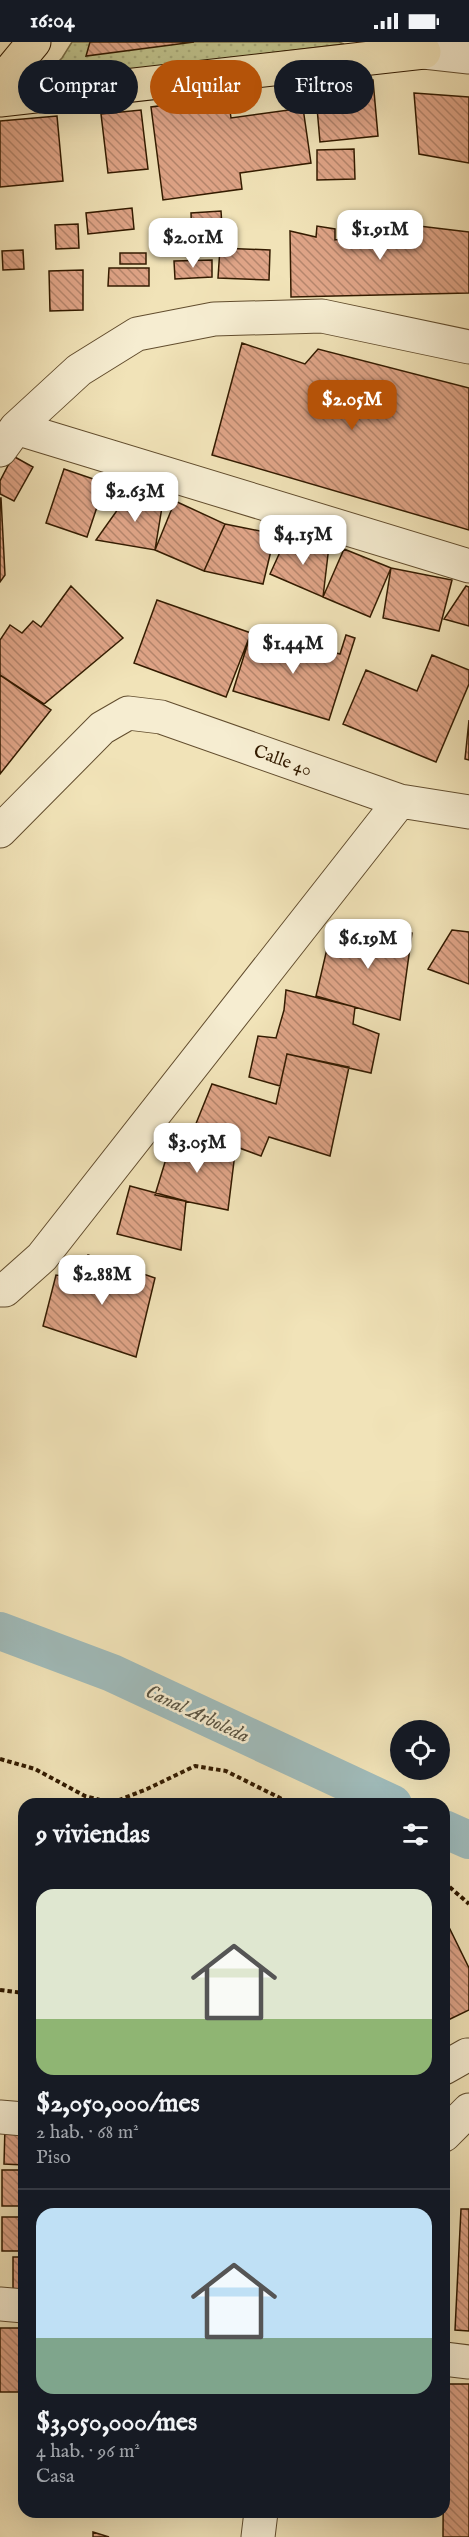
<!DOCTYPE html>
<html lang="es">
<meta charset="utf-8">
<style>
body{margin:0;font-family:"IM FELL English",serif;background:#20242c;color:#f1f3f6;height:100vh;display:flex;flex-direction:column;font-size:22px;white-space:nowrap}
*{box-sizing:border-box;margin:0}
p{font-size:20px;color:#9ea1a6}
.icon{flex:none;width:33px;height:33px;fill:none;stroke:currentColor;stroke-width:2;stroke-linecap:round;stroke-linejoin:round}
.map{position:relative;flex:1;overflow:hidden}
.panel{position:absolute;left:18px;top:1756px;width:432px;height:720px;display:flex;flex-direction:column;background:#171b24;border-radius:18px;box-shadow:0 6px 24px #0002}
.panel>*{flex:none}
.top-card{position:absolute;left:18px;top:18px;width:434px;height:54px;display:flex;gap:12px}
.controls{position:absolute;left:390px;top:1678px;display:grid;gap:12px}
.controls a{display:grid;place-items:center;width:60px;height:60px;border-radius:50%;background:#171b24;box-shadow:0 6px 24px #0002;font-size:30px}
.price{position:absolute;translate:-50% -51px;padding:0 14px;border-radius:12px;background:#fff;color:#222;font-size:20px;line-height:39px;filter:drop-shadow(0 2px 3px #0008)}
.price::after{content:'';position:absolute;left:50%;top:36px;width:18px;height:14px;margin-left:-9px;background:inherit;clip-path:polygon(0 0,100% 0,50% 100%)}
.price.on{background:#b45309;color:#fff}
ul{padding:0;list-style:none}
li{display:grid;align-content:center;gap:12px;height:318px;padding:0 18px}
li+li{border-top:2px solid #363941}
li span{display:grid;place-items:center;height:186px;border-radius:18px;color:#555}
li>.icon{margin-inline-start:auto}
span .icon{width:108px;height:108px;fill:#fffc;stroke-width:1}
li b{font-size:26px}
h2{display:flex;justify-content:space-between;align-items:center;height:72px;padding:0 18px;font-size:26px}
.chip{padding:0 21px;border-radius:27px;background:#171b24;box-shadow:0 6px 24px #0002;font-size:21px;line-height:54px}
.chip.on{background:#b45309;color:#fff}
.status{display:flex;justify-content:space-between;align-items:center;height:42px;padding:0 30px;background:#171b24;direction:ltr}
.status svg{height:16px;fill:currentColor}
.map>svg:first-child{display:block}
.grass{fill:url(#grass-dots);stroke:#7a6e46;stroke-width:1.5}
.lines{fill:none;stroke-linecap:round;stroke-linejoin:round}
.canal{stroke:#a0bbba;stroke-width:38}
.building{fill:url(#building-back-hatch);stroke:#331b00;stroke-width:1.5}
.minor-casing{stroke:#624d2e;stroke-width:35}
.highway-casing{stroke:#331b00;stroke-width:35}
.path{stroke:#331b00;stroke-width:4;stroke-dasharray:4.5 3;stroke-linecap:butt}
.minor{stroke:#f6edd1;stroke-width:33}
.highway{stroke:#f1e3b8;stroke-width:33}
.labels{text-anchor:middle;stroke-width:5;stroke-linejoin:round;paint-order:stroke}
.street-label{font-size:18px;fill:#331b00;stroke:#f6edd1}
.water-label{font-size:20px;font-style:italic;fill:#595341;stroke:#f6edd1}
</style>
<div class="status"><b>16:04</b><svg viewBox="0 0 49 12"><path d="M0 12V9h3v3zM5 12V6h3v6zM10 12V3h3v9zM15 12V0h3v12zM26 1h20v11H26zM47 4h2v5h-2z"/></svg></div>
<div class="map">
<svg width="469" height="2495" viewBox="0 0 469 2495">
<defs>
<pattern id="grass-dots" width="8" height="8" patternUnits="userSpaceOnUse" patternTransform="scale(1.5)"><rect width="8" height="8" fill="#c0c28b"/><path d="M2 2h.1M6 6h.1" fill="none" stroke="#a5a676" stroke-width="1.8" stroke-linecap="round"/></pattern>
<pattern id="building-back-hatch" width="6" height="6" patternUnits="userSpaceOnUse" patternTransform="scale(1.5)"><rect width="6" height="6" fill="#dfa487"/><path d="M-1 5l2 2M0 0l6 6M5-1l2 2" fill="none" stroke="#b5856c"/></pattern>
</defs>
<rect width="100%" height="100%" fill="#f1e3b8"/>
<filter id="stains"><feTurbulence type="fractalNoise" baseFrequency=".00333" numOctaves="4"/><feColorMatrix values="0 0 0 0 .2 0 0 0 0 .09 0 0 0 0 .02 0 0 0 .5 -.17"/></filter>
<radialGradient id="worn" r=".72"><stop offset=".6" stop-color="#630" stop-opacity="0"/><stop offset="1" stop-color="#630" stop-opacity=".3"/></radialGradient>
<path class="grass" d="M 72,0 L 339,0 L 344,2 L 39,39 L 62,16 Z"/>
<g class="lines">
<path class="canal" d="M 0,1589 L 112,1631 L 393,1762
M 444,1787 L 469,1798"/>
</g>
<path class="building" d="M 90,0 L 194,0 L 86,14 Z
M 373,38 L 378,94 L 320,100 L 315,43 Z
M 414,51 L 469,55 L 469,121 L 419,112 Z
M 228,55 L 231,76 L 303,66 L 311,121 L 240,131 L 242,147 L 163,158 L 151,65 Z
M 141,68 L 148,127 L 108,131 L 101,72 Z
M 57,74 L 63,139 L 0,145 L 0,79 Z
M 354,107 L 355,137 L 317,138 L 317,108 Z
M 132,166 L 134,187 L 88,192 L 86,171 Z
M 221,169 L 223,199 L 192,201 L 191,171 Z
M 352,176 L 469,190 L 469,251 L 291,255 L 290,189 L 316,195 L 317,184 L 335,187 L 335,198 L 350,196 Z
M 78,182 L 79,206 L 56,207 L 55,183 Z
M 220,206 L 270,208 L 269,238 L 218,236 Z
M 23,208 L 24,227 L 3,228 L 2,209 Z
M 120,211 L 146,211 L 146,222 L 120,222 Z
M 212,218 L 212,235 L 175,237 L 174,219 Z
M 109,226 L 149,226 L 149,244 L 108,244 Z
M 83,228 L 83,268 L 50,269 L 49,229 Z
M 242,301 L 305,322 L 318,307 L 469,346 L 469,488 L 212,413 Z
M 13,414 L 33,425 L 14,459 L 0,452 L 0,439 Z
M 64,427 L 105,441 L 87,495 L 46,481 Z
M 128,453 L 163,459 L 155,508 L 96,498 Z
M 1,456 L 5,533 L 0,540 L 0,456 Z
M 175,459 L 225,482 L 204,529 L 155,508 Z
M 225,482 L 275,492 L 263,542 L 204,529 Z
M 285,499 L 329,504 L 323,555 L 270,532 Z
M 344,507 L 391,526 L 370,575 L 323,555 Z
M 391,526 L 452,538 L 439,589 L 383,576 Z
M 71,544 L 123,596 L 44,662 L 0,633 L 0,598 L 10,583 L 22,591 L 33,579 L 41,585 Z
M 466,544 L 469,545 L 469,584 L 444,577 Z
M 157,558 L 251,591 L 226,655 L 134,621 Z
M 251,591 L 313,610 L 315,605 L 340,612 L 346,593 L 355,596 L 329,678 L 233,649 Z
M 432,613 L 469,628 L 469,642 L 436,720 L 343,682 L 366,628 L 417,649 Z
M 0,633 L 51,668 L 0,732 Z
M 469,678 L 469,718 L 465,717 Z
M 358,879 L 412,891 L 400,978 L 316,954 L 329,898 L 353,902 Z
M 452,888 L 469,890 L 469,942 L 428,927 Z
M 286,948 L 355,965 L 353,982 L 379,992 L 371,1031 L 287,1012 L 280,1044 L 249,1035 L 258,994 L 276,996 L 284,968 Z
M 287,1012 L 349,1025 L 330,1114 L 269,1095 L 261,1114 L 193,1089 L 212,1042 L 276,1062 Z
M 173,1094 L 235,1111 L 228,1168 L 155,1153 Z
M 130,1144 L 186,1159 L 181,1208 L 117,1192 Z
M 88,1213 L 155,1236 L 136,1315 L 43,1284 L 56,1233 L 80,1237 Z
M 444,1875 L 469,1926 L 469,1968 L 444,1980 Z
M 5,2084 L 24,2084 L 24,2123 L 4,2122 Z
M 2,2128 L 24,2128 L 24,2164 L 2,2164 Z
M 461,2167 L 469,2167 L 469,2289 L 455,2288 Z
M 2,2175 L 24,2175 L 24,2209 L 2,2209 Z
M 13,2215 L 24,2215 L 24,2251 L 13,2251 Z
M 0,2286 L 24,2286 L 24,2350 L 0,2350 Z
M 444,2342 L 469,2342 L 469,2495 L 443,2495 Z
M 93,2490 L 109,2495 L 93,2495 Z"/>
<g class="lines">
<g class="minor-casing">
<path id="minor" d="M 401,0 L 424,10 L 469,15
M 16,386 L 469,524
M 0,408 L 16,386 L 79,328 L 137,292 L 214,277 L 322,274 L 469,305
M 0,789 L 102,686 L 128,671 L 161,675 L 400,759 L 469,770
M 0,1248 L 5,1248 L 42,1215 L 400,759
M 444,2026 L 467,2013
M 0,2075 L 24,2077
M 444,2093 L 469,2068
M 0,2262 L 24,2264
M 444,2317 L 469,2320
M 258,2495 L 261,2470"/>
</g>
<g class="highway-casing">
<path id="highway" d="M 0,41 L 34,0
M 0,58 L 424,10"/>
</g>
<path class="path" d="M 0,1717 L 35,1727 L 85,1754 L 104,1759 L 119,1758 L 147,1747 L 195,1724 L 226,1729 L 292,1762
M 444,1840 L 469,1862
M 0,1948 L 24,1951"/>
<use href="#minor" class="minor"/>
<use href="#highway" class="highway"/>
</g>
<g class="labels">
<g class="street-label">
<text transform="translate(283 718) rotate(20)" y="6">Calle 40</text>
</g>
<g class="water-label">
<text transform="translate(198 1671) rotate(25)" y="7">Canal Arboleda</text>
</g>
</g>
<rect width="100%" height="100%" filter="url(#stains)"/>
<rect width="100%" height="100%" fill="url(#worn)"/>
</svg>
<div class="controls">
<a><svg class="icon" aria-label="locate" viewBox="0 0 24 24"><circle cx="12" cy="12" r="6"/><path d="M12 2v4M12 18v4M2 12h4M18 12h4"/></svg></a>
</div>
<b class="price" style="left:380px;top:219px">$1.91M</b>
<b class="price" style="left:193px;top:227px">$2.01M</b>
<b class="price on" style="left:352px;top:389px">$2.05M</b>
<b class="price" style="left:135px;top:481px">$2.63M</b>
<b class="price" style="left:303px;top:524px">$4.15M</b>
<b class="price" style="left:293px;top:633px">$1.44M</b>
<b class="price" style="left:368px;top:928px">$6.19M</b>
<b class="price" style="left:197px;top:1132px">$3.05M</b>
<b class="price" style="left:102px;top:1264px">$2.88M</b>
<div class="top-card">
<a class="chip">Comprar</a>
<a class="chip on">Alquilar</a>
<a class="chip">Filtros</a>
</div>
<section class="panel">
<h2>9 viviendas<svg class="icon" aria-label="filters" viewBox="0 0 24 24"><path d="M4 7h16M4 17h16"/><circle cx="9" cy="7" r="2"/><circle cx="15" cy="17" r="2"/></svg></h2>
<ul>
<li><span style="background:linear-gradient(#dfe7d0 70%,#8fb573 0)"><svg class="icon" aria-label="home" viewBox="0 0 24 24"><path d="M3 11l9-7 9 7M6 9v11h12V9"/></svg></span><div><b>$2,050,000/mes</b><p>2 hab. · 68 m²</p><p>Piso</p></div></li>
<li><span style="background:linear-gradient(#bfe0f5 70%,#7fa58c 0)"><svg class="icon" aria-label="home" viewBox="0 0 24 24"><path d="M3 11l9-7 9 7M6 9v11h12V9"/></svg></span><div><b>$3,050,000/mes</b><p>4 hab. · 96 m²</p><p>Casa</p></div></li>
</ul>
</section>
</div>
